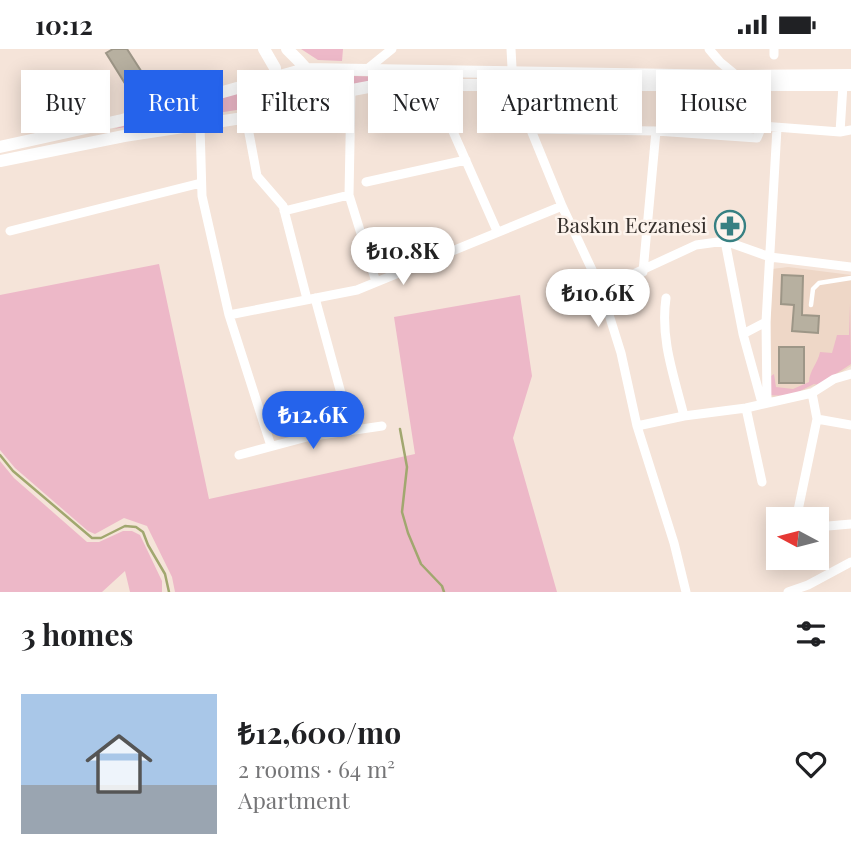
<!DOCTYPE html>
<meta charset="utf-8">
<style>
body{margin:0;font-family:"Playfair Display",serif;background:#f6f6f6;color:#202124;height:100vh;display:flex;flex-direction:column;font-size:26px;white-space:nowrap}
*{box-sizing:border-box;margin:0}
p{font-size:23px;color:#757577}
.icon{flex:none;width:38px;height:38px;fill:none;stroke:currentColor;stroke-width:2;stroke-linecap:round;stroke-linejoin:round}
.map{position:relative;height:543px;overflow:hidden}
.details{display:flex;flex-direction:column;background:#fff;flex:1}
.details>*{flex:none}
.hud{position:absolute;left:21px;top:21px;width:810px;height:63px;display:flex;gap:14px}
.needle{width:46px;rotate:277deg}
.controls{position:absolute;left:766px;top:458px;display:grid;gap:14px}
.controls a{display:grid;place-items:center;width:63px;height:63px;border-radius:0px;background:#fff;box-shadow:0 4px 18px #0003;font-size:35px}
.price{position:absolute;translate:-50% -60px;padding:0 16px;border-radius:24px;background:#fff;color:#222;font-size:23px;line-height:46px;filter:drop-shadow(0 2px 4px #0008)}
.price::after{content:'';position:absolute;left:50%;top:42px;width:21px;height:16px;margin-left:-10px;background:inherit;clip-path:polygon(0 0,100% 0,50% 100%)}
.price.active{background:#2563eb;color:#fff}
ul{padding:0;list-style:none}
li{display:flex;align-items:center;gap:21px;height:175px;padding:0 21px}
li+li{border-top:2px solid #e0e0e0}
li span{display:grid;place-items:center;flex:none;width:196px;height:140px;border-radius:0px;color:#555}
li>.icon{margin-inline-start:auto}
span .icon{width:84px;height:84px;fill:#fffc;stroke-width:1}
li b{font-size:30px}
h2{display:flex;justify-content:space-between;align-items:center;height:84px;padding:0 21px;font-size:30px}
.tag{padding:0 24px;border-radius:0px;background:#fff;box-shadow:0 4px 18px #0003;font-size:24px;line-height:63px}
.tag.active{background:#2563eb;color:#fff}
.status{display:flex;justify-content:space-between;align-items:center;height:49px;padding:0 35px;background:#fff;direction:ltr}
.status svg{height:19px;fill:currentColor}
.map>svg:first-child{display:block}
.built{fill:#eed7c7}
.green{fill:#edb8c8}
.lines{fill:none;stroke-linecap:round;stroke-linejoin:round}
.stream{stroke:#a1a76f;stroke-width:2.5}
.building{fill:#b7b0a0;stroke:#9d9687;stroke-width:2}
.lane{stroke:#fff;stroke-width:4.5}
.street{stroke:#fff;stroke-width:9}
.secondary{stroke:#fff;stroke-width:12}
.labels{text-anchor:middle;stroke-width:5;stroke-linejoin:round;paint-order:stroke}
.poi-label{font-size:21px;fill:#352f2b;stroke:#fdf3ec;text-anchor:end}
</style>
<div class="status"><b>10:12</b><svg viewBox="0 0 49 12"><path d="M0 12V9h3v3zM5 12V6h3v6zM10 12V3h3v9zM15 12V0h3v12zM26 1h20v11H26zM47 4h2v5h-2z"/></svg></div>
<div class="map">
<svg width="851" height="543" viewBox="0 0 851 543">
<rect width="100%" height="100%" fill="#f5e4d9"/>
<path class="built" d="M 788,218 L 851,226 L 851,317 L 820,337 L 814,337 L 790,347 L 773,348 L 769,347 L 772,220 Z"/>
<path class="green" d="M 301,0 L 343,0 L 342,12 L 318,11 Z
M 323,26 L 386,28 L 328,42 Z
M288 40a12 12 0 1 1 24 0a12 12 0 1 1-24 0Z
M 272,34 L 276,55 L 113,80 Z
M 159,215 L 209,450 L 415,405 L 394,268 L 520,246 L 532,327 L 513,389 L 557,543 L 175,543 L 172,528 L 147,477 L 124,469 L 95,485 L 88,482 L 15,419 L 0,401 L 0,246 Z
M 850,255 L 851,315 L 819,336 L 814,335 L 790,347 L 769,346 L 771,327 L 774,325 L 776,338 L 793,340 L 809,333 C 809,322 818,314 820,303 L 832,304 L 837,286 L 849,286 Z
M 0,412 L 14,429 L 87,493 L 99,493 L 123,482 L 132,482 L 140,486 L 162,532 L 162,543 L 130,543 L 125,522 L 102,543 L 0,543 Z"/>
<g class="lines">
<path class="stream" d="M 400,380 L 407,418 L 402,463 L 408,484 L 421,515 L 442,537 L 444,543
M 0,406 L 13,422 L 92,489 L 101,489 L 125,477 L 136,478 L 143,483 L 148,496 L 165,525 L 169,543"/>
</g>
<path class="building" d="M 113,0 L 127,0 L 143,25 L 126,36 L 106,4 Z
M 782,226 L 803,227 L 802,266 L 819,267 L 818,284 L 792,282 L 794,256 L 781,255 Z
M 779,298 L 804,298 L 804,334 L 779,334 Z"/>
<g class="lines">
<path class="lane" d="M 38,61 L 50,83
M 811,256 L 813,240 L 819,234 L 851,229"/>
<path class="street" d="M 511,0 L 513,37 L 562,157 L 601,240 L 621,304 L 637,377 L 674,494 L 686,543
M 709,0 L 720,13 L 737,27
M 774,6 L 774,0
M 366,21 L 392,0
M 432,35 L 497,182
M 246,68 L 257,127 L 283,157 L 307,250
M 200,75 L 202,147 L 229,266 L 271,397
M 762,77 L 765,36
M 531,80 L 656,82 L 757,89 L 762,77 L 840,83 L 851,81
M 840,83 L 843,36
M 366,133 L 466,111
M 349,146 L 351,41
M 284,162 L 349,146 L 376,233
M 10,182 L 201,134
M 725,192 L 743,285 L 762,354
M 643,223 L 656,82
M 601,240 L 696,196 L 725,192 L 770,208 L 851,218
M 315,249 L 351,381
M 666,249 C 660,290 674,327 684,367
M 229,266 L 357,241 L 562,157
M 743,285 L 766,273
M 767,353 L 766,273 L 777,79
M 746,359 L 762,433
M 817,370 L 851,376
M 637,377 L 684,367 L 746,359 L 812,344 L 834,330 L 851,325
M 239,406 L 307,388 L 382,377
M 796,471 L 817,370 L 812,344
M 817,478 L 851,475
M 788,543 L 808,536 L 851,513"/>
<path class="secondary" d="M 264,0 L 275,19 L 278,52 L 289,62
M 287,0 C 303,16 324,32 312,57
M 0,98 L 122,71 L 305,20 L 737,27 L 851,26
M 0,112 L 124,87 L 302,60 L 347,42 L 379,36 L 851,36"/>
</g>
<defs>
<g id="pharmacy-ring" transform="scale(1.575)"><circle r="9.5" fill="#fdf3ec" stroke="#378082" stroke-width="1.5"/><path d="M-2-6h4v4h4v4h-4v4h-4v-4h-4v-4h4Z" fill="#378082"/></g>
</defs>
<g fill-rule="evenodd">
<use href="#pharmacy-ring" x="730" y="177"/>
</g>
<g class="labels">
<g class="poi-label">
<text x="707" y="184">Baskın Eczanesi</text>
</g>
</g>
</svg>
<div class="controls">
<a><svg class="needle" viewBox="-14 -14 28 28"><path d="M0-13l5 13h-10z" fill="#e53935"/><path d="M0 13l5-13h-10z" fill="#757577"/></svg></a>
</div>
<b class="price" style="left:403px;top:238px">₺10.8K</b>
<b class="price" style="left:598px;top:280px">₺10.6K</b>
<b class="price active" style="left:313px;top:402px">₺12.6K</b>
<div class="hud">
<a class="tag">Buy</a>
<a class="tag active">Rent</a>
<a class="tag">Filters</a>
<a class="tag">New</a>
<a class="tag">Apartment</a>
<a class="tag">House</a>
</div>
</div>
<section class="details">
<h2>3 homes<svg class="icon" aria-label="filters" viewBox="0 0 24 24"><path d="M4 7h16M4 17h16"/><circle cx="9" cy="7" r="2"/><circle cx="15" cy="17" r="2"/></svg></h2>
<ul>
<li><span style="background:linear-gradient(#a9c7e8 65%,#9aa5b1 0)"><svg class="icon" aria-label="home" viewBox="0 0 24 24"><path d="M3 11l9-7 9 7M6 9v11h12V9"/></svg></span><div><b>₺12,600/mo</b><p>2 rooms · 64 m²</p><p>Apartment</p></div><svg class="icon" aria-label="heart" viewBox="0 0 24 24"><path d="M12 20l-8-8c-3-5 5-10 8-4 3-6 11-1 8 4z"/></svg></li>
</ul>
</section>
